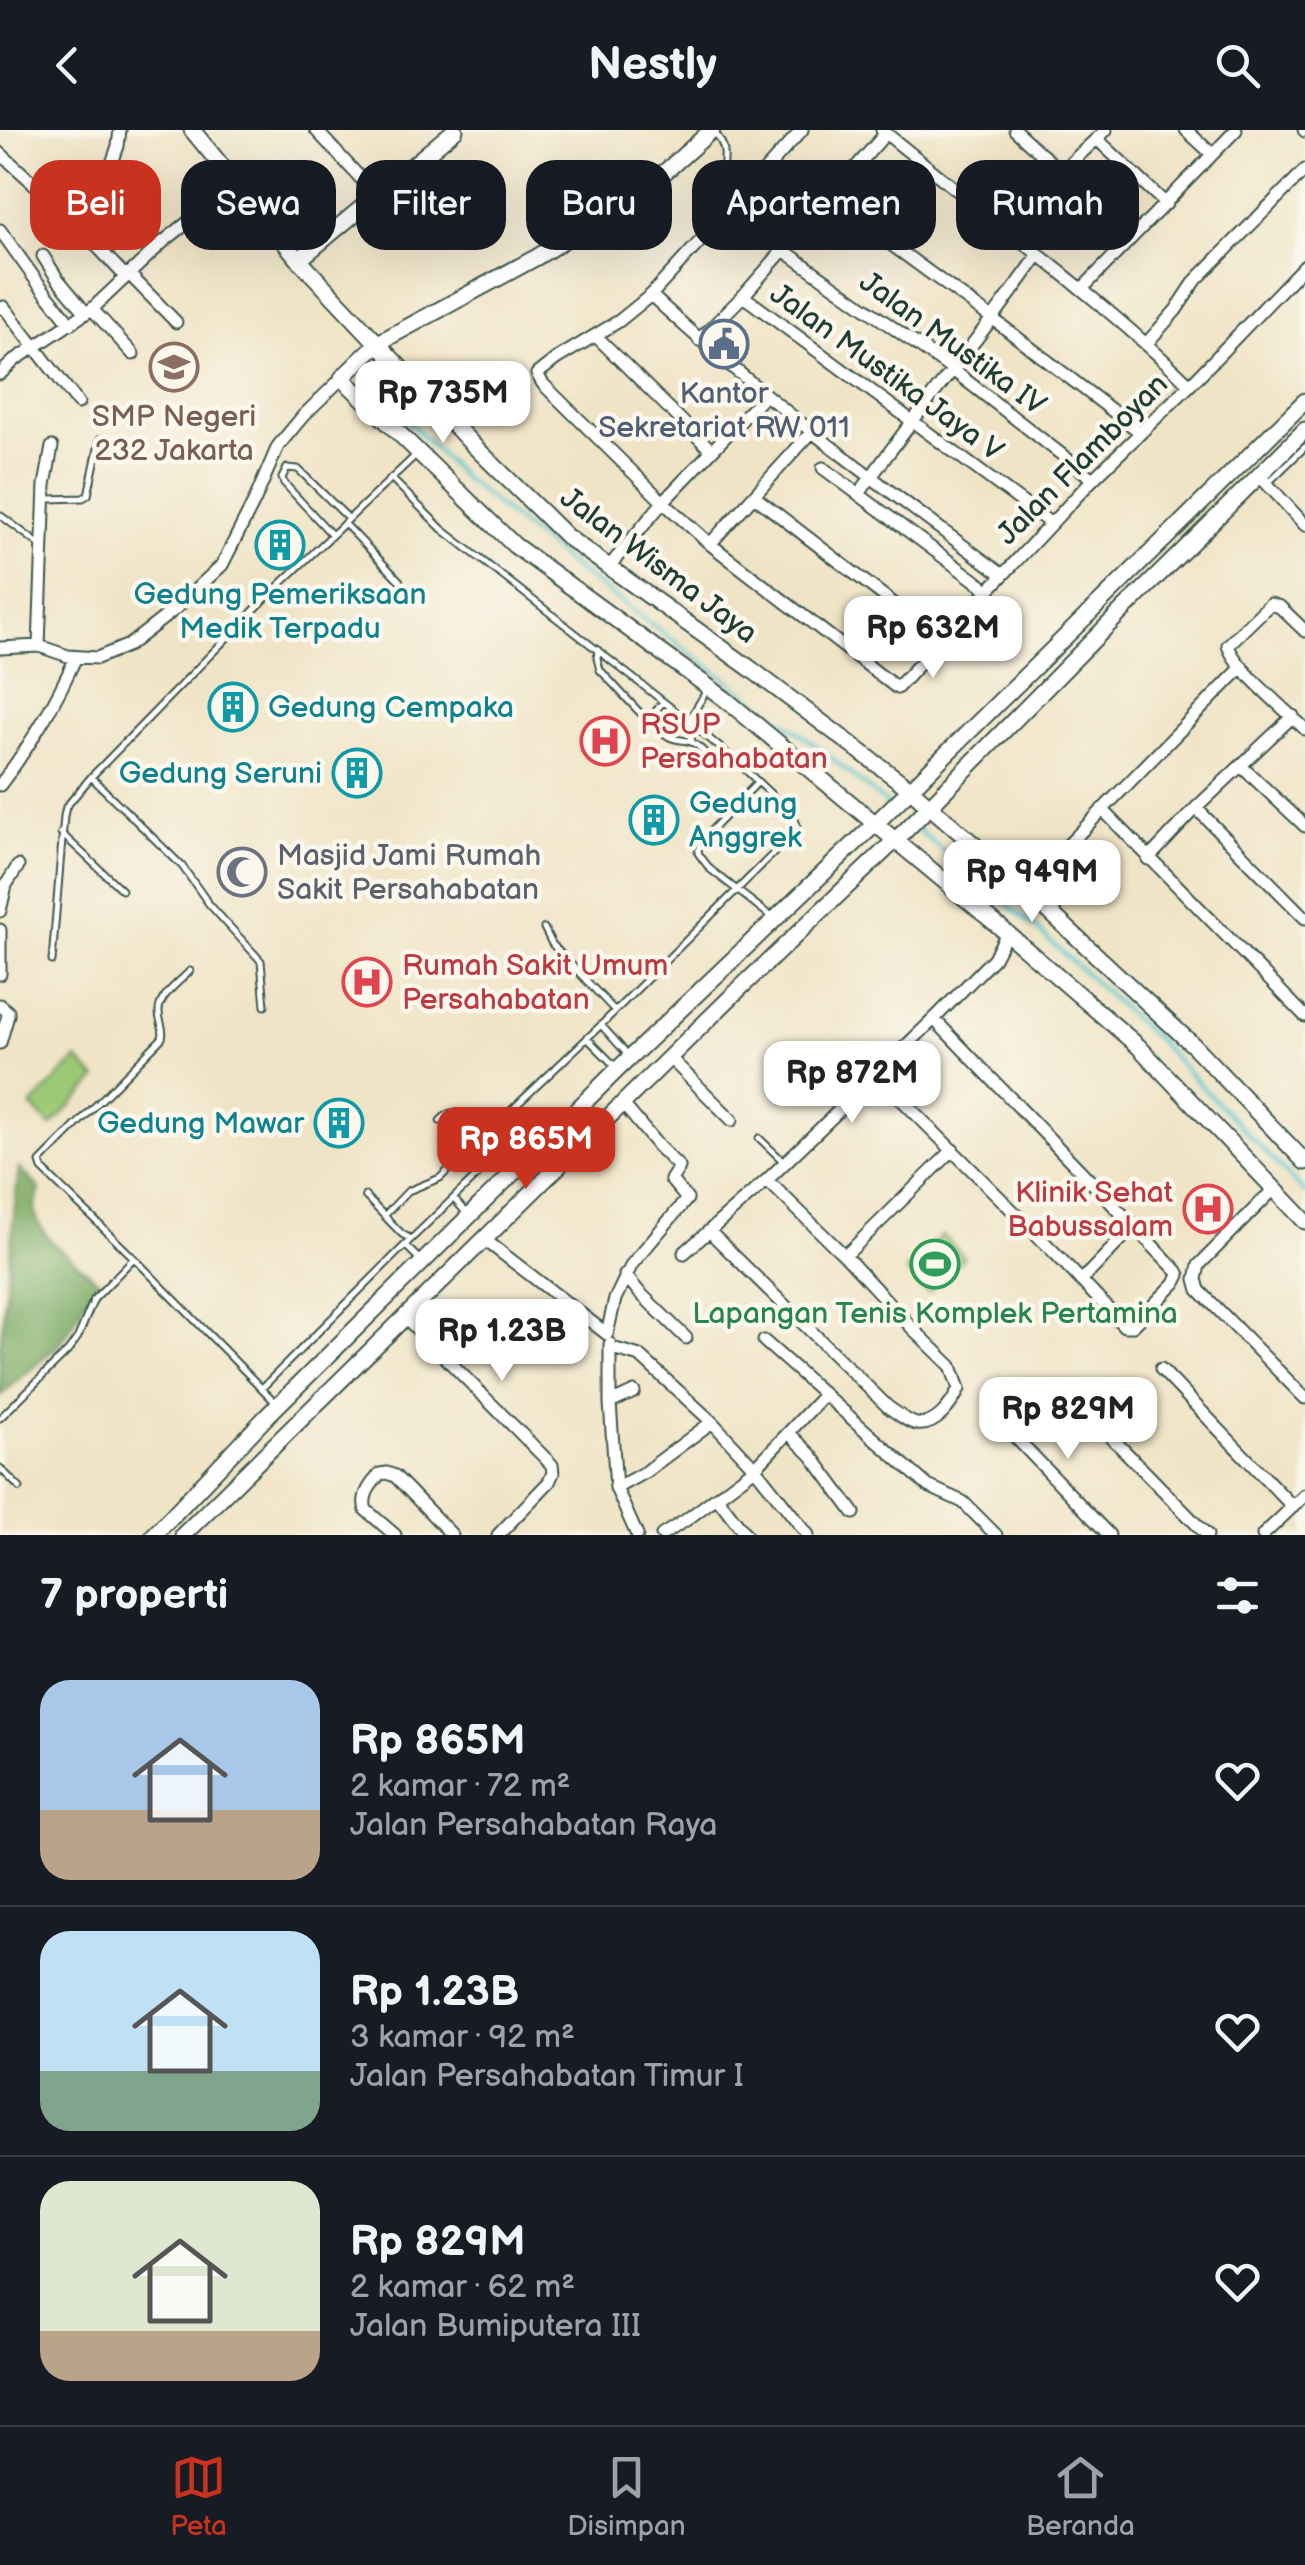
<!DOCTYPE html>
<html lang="id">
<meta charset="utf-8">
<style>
body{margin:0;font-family:"Balsamiq Sans",sans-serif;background:#20242c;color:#f1f3f6;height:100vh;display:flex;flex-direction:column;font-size:38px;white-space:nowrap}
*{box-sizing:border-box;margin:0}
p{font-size:32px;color:#9ea1a6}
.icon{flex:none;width:55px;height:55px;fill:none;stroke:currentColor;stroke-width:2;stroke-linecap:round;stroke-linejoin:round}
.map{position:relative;height:1405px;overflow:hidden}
.drawer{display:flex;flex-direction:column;background:#171b24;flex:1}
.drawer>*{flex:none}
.top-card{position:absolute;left:30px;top:30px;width:1245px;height:90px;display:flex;gap:20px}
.price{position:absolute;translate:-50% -85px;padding:0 22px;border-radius:20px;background:#fff;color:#222;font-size:32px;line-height:65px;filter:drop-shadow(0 2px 5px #0008)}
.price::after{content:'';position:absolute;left:50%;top:60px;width:30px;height:22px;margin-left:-15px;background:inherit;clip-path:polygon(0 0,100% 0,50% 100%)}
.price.active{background:#c8321e;color:#fff}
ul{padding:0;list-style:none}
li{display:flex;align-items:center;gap:30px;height:250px;padding:0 40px}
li+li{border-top:2px solid #363941}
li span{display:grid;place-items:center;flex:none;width:280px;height:200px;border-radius:30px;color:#555}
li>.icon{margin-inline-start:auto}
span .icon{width:120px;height:120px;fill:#fffc;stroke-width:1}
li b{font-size:42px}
h2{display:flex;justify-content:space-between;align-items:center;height:120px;padding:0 40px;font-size:42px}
.pill{padding:0 35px;border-radius:30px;background:#171b24;box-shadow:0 10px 40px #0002;font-size:35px;line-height:90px}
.pill.active{background:#c8321e;color:#fff}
header{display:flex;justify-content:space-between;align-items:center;height:130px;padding:0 40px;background:#171b24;font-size:45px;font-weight:800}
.dock{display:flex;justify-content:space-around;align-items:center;height:140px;border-top:2px solid #363941;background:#171b24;font-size:28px;color:#9ea1a6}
.dock a{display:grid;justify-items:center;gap:5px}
.dock .active{color:#c8321e}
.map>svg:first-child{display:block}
.green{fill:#9dc976;stroke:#5e8355;stroke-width:2.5}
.forest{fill:#7ead67;stroke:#4e754e;stroke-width:2.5}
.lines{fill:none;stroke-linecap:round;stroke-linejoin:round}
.stream{stroke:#5bc8cf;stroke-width:4}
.lane-casing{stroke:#3e564a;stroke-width:9}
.street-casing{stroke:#3e564a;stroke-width:15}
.secondary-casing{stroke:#3e564a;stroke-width:19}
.lane{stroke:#fff;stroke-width:5}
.street{stroke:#fff;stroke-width:11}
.secondary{stroke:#fff;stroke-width:15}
.labels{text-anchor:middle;stroke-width:9;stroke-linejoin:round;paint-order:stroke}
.street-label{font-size:30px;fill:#1f3d34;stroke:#fbf7ec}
.service-label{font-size:30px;fill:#4e5e75;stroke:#fbf7ec}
.education-label{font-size:30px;fill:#785e54;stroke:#fbf7ec}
.culture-label{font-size:30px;fill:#0d838f;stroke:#fbf7ec;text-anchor:start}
.health-label{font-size:30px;fill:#be3a42;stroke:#fbf7ec;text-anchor:start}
.worship-label{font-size:30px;fill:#5b616d;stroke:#fbf7ec;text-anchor:start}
.leisure-label{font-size:30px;fill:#27864d;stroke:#fbf7ec}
</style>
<header><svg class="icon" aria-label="back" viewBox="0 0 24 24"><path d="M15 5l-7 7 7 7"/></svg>Nestly<svg class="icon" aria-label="search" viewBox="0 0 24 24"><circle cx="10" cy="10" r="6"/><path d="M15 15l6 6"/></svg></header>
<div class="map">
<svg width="1305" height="1405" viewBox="0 0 1305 1405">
<rect width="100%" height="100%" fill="#fbf7ec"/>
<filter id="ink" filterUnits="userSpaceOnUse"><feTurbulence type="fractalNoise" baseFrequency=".01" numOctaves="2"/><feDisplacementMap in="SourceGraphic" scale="20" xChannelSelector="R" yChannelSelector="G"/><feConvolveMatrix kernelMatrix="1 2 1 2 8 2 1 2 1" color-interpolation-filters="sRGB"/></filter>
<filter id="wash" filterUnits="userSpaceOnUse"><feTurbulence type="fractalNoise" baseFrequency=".0048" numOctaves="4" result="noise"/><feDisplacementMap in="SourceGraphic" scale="40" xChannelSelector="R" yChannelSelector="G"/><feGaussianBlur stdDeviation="2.25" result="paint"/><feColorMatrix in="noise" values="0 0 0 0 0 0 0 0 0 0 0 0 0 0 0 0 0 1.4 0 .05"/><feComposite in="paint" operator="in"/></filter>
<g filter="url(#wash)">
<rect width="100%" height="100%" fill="#f0e4c6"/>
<path class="green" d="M 77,929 L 97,949 L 51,996 L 31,976 Z
M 942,1105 L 964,1127 L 928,1163 L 906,1141 Z"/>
<path class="forest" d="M 19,1038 L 40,1059 C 38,1067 34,1075 35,1082 C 40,1112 80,1133 100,1152 L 83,1174 L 70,1199 L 59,1215 L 0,1266 L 0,1216 Z"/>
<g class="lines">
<path class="stream" d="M 368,249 L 461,346 L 568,433 L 817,616 L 889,676
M 916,698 L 1038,800 L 1155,908 L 1305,1063"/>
</g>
</g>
<g filter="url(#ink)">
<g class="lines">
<g class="lane-casing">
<path id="lane" d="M 715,3 C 726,16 725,25 723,41
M 246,37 L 252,52 L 310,116
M 1268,353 L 1305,317
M 48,369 L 83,368 L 88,365 L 100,309
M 0,385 L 40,415
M 344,393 L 400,451
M 332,405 L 284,353 L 282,348 L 287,338 L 298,339 L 349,389
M 598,520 L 597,528 L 600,540 C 617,557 648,595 668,606 C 675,611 683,609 691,612 C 711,620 709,646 735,630
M 649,589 L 663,572
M 692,611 L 686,595 L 707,560
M 758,652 L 700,712 L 698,723 L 710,739 L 773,788
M 61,703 L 122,760
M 544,798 L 552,814 L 615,881
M 52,831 L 64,686 L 66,677 L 91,647
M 190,841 C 180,851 158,867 159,882 C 159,893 165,897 162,908 L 40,1032 L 42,1039 L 134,1128 L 277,1274
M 265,876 L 261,831 L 209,774 L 182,736 L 91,647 L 267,467 L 417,324
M 601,895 L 629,926
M 587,908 L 616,937
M 759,1008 L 785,1033
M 365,1066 L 402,1104 L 411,1109
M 454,1069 L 468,1085
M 385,1085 L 408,1061 L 440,1048 L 601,895 L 793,704 L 797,695 L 793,685 L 735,630 L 687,590 L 442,399 L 391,348
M 405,1115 L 494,1029 L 494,1019 C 486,1011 465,985 455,983 C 447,982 445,986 440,991
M 263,1257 L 405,1115 L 421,1131
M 0,1288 L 68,1221 L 78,1207 L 94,1169 L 134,1128
M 0,1338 L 20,1358"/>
</g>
<g class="street-casing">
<path id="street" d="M 316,0 L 376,65
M 802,0 L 651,165 L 619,191 L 556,229 L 537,244 L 543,254 L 663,372 L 710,414 L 897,558 L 1093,349 L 1190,255 L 1305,135
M 882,0 C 985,85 1094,162 1190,255
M 1015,0 L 1061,42
M 1186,0 L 1212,24
M 1304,0 L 1305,1
M 1097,9 L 1166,74
M 0,23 L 63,80 L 125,146
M 109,42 L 118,16 L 120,0
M 829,69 L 993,189 L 1140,302
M 0,100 L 38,153 L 71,194
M 1009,103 L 1061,42 L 1106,0
M 782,119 L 954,241 L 1093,349
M 43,126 L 57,148 L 86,183
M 128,143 L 176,192
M 1082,159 L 1236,0
M 651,165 C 761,268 882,356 1003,445
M 743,166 L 1050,393
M 0,178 L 4,177 L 78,273
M 92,179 L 133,224
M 596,206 L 711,320
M 699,210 L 743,166 L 886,3
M 1147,213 L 1176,180 L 1196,150 L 1305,40
M 0,244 L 15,230 L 92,179 L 163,112 L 235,55
M 823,338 L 988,460
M 1259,345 L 1305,395
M 859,364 C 916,282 982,207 1039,124
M 755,367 L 941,510
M 710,414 L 811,303
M 608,438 L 663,372 L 765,265
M 1305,501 L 1280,477 L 1270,474 L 1228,515 C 1234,538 1286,580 1305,599
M 39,516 L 45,355 L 52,317
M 0,518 L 39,516 L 68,526 L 97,528 L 129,515 L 174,480 L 222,435 L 254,372 L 278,316 L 303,286 L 342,248
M 1241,636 L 1305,696
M 0,655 C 30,616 56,572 76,527
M 1196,678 L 1305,788
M 1102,679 L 1305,886
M 1148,729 L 1196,678 L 1293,586
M 1025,759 L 1242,537
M 0,781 L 6,755 L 18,736
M 0,800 L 0,844
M 0,875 L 8,882 L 8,885 L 0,913
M 670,928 L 732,990
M 876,944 L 1054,1122 L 1124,1196 L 1133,1196 L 1175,1153 L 1179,1145 L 1177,1141 L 934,889
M 1275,1058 L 1199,1135 L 1196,1149 L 1199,1160 L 1305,1268
M 710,1102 L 888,1277 C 896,1282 908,1293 917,1294 C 936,1297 952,1274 959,1259 L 951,1236 L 912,1198 L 845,1126 L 767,1050
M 485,1110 L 607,1204
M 684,1123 L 767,1050 L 934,889 L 994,828 L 1007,803
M 845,1126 L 953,1020
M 625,1145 L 639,1162 L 686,1208
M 1081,1151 L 1134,1096
M 406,1188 L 552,1335 L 553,1343 L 549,1352 L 498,1405
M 607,1204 L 615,1169 L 632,1134 L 687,1069 L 671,1050 L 679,1037 L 658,1016 L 623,974
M 764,1211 L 928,1356 L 963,1372 L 996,1405
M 610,1214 L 610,1273 L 616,1358 L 637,1405
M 612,1218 L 640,1226 L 712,1292 L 755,1338 L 808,1405
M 1161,1239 L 1293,1377
M 610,1273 L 634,1262
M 997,1288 L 1109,1405
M 1103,1299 L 1207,1405
M 789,1303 L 812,1326 L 854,1383
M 616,1358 L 645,1342 L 712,1292
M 717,1367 L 746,1405
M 395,1405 L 366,1380 C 361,1366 371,1354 380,1344 L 387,1343 L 395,1346 L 452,1405
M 662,1405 L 686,1390 L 755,1338 L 824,1265
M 1263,1405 L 1305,1365"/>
</g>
<g class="secondary-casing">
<path id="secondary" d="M 192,0 L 299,130 L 472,314 L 567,407 L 751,539 L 910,659 L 1025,759 L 1194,916 L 1305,1032
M 712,0 L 666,41 L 604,85 L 537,127 L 378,213 L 342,248 L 514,415 L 725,569 L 1007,803 L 1138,916 L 1305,1091
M 299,130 L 455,0
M 154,1405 L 268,1285 L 618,939 L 875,694 L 1305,271
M 183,1405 L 734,864 L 903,703 L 1107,496 L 1305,300"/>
</g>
<use href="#lane" class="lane"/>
<use href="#street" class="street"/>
<use href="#secondary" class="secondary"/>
</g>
</g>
<defs>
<g id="civic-ring" transform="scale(2.5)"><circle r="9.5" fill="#fbf7ec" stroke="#5c6f8a" stroke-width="1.5"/><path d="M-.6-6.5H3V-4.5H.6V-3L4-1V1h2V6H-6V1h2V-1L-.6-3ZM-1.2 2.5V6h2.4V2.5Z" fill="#5c6f8a"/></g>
<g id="school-ring" transform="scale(2.5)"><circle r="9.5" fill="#fbf7ec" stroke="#8d6e63" stroke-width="1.5"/><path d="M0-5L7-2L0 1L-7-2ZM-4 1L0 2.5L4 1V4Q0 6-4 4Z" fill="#8d6e63"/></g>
<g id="building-ring" transform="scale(2.5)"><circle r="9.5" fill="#fbf7ec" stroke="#0f9aa8" stroke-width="1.5"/><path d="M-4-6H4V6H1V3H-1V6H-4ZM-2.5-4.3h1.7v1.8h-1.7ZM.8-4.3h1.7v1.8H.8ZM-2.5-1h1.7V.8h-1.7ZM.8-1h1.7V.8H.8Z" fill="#0f9aa8"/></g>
<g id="hospital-ring" transform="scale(2.5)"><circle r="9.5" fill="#fbf7ec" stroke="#e0444e" stroke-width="1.5"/><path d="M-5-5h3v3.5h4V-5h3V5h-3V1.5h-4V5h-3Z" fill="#e0444e"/></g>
<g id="mosque-ring" transform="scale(2.5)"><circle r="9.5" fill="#fbf7ec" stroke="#6b7280" stroke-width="1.5"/><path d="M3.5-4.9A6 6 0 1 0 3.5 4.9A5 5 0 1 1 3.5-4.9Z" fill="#6b7280"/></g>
<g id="stadium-ring" transform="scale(2.5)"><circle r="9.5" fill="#fbf7ec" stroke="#2e9e5b" stroke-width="1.5"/><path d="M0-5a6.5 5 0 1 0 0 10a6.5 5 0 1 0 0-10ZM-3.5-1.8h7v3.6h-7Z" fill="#2e9e5b"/></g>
</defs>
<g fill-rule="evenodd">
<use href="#civic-ring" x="724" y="214"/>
<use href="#school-ring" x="174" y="237"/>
<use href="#building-ring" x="280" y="415"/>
<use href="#building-ring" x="233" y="577"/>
<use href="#hospital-ring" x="605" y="611"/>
<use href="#building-ring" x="357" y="643"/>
<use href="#building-ring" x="654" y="690"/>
<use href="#mosque-ring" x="242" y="742"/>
<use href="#hospital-ring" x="367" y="852"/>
<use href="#building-ring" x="339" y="993"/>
<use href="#hospital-ring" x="1208" y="1079"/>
<use href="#stadium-ring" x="935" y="1134"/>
</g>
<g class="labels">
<g class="street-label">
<text transform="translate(953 213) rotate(36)" y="10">Jalan Mustika IV</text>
<text transform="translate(887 242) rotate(36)" y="10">Jalan Mustika Jaya V</text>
<text transform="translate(1082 329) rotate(-45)" y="10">Jalan Flamboyan</text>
<text transform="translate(659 435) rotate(37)" y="10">Jalan Wisma Jaya</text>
</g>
<g class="service-label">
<text x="724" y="273">Kantor<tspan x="724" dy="34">Sekretariat RW 011</tspan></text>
</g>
<g class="education-label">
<text x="174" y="296">SMP Negeri<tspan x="174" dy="34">232 Jakarta</tspan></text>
</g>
<g class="culture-label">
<text x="280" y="474" text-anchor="middle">Gedung Pemeriksaan<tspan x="280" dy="34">Medik Terpadu</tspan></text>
<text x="268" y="587">Gedung Cempaka</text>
<text x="322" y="653" text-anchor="end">Gedung Seruni</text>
<text x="689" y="683">Gedung<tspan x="689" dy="34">Anggrek</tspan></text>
<text x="304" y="1003" text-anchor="end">Gedung Mawar</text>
</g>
<g class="health-label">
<text x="640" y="604">RSUP<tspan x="640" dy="34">Persahabatan</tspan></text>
<text x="402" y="845">Rumah Sakit Umum<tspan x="402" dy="34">Persahabatan</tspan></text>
<text x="1173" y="1072" text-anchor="end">Klinik Sehat<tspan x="1173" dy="34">Babussalam</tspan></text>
</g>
<g class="worship-label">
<text x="277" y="735">Masjid Jami Rumah<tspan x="277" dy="34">Sakit Persahabatan</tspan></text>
</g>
<g class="leisure-label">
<text x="935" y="1193">Lapangan Tenis Komplek Pertamina</text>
</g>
</g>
</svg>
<b class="price" style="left:443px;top:316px">Rp 735M</b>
<b class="price" style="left:933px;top:551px">Rp 632M</b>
<b class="price" style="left:1032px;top:795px">Rp 949M</b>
<b class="price" style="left:852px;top:996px">Rp 872M</b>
<b class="price active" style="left:526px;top:1062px">Rp 865M</b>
<b class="price" style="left:502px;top:1254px">Rp 1.23B</b>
<b class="price" style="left:1068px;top:1332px">Rp 829M</b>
<div class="top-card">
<a class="pill active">Beli</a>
<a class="pill">Sewa</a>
<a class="pill">Filter</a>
<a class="pill">Baru</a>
<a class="pill">Apartemen</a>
<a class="pill">Rumah</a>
</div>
</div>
<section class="drawer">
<h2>7 properti<svg class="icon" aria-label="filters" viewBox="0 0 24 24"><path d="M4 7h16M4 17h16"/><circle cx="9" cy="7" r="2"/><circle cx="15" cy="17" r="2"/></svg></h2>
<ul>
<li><span style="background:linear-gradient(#a9c7e8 65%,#b9a48a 0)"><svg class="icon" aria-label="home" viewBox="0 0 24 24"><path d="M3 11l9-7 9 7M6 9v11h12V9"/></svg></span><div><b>Rp 865M</b><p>2 kamar · 72 m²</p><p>Jalan Persahabatan Raya</p></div><svg class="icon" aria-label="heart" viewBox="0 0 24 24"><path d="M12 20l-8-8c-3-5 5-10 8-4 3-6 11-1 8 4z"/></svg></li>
<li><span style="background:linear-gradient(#bfe0f5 70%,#7fa58c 0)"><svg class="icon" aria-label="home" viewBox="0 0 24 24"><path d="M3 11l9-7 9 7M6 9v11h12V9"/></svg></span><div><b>Rp 1.23B</b><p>3 kamar · 92 m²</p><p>Jalan Persahabatan Timur I</p></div><svg class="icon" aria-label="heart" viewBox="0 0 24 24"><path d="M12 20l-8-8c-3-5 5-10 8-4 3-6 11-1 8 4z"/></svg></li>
<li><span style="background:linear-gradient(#dfe7d0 75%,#b9a48a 0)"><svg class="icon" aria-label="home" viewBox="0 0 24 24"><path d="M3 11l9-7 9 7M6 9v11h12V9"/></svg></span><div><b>Rp 829M</b><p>2 kamar · 62 m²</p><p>Jalan Bumiputera III</p></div><svg class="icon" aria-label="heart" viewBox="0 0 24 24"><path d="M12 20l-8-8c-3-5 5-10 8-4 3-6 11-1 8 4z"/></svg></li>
</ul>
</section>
<nav class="dock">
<a class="active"><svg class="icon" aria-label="map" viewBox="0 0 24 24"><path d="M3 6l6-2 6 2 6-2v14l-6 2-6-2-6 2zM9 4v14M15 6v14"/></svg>Peta</a>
<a><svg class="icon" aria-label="saved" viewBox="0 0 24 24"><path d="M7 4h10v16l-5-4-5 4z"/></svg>Disimpan</a>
<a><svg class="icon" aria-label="home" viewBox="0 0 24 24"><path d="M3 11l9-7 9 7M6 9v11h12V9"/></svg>Beranda</a>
</nav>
